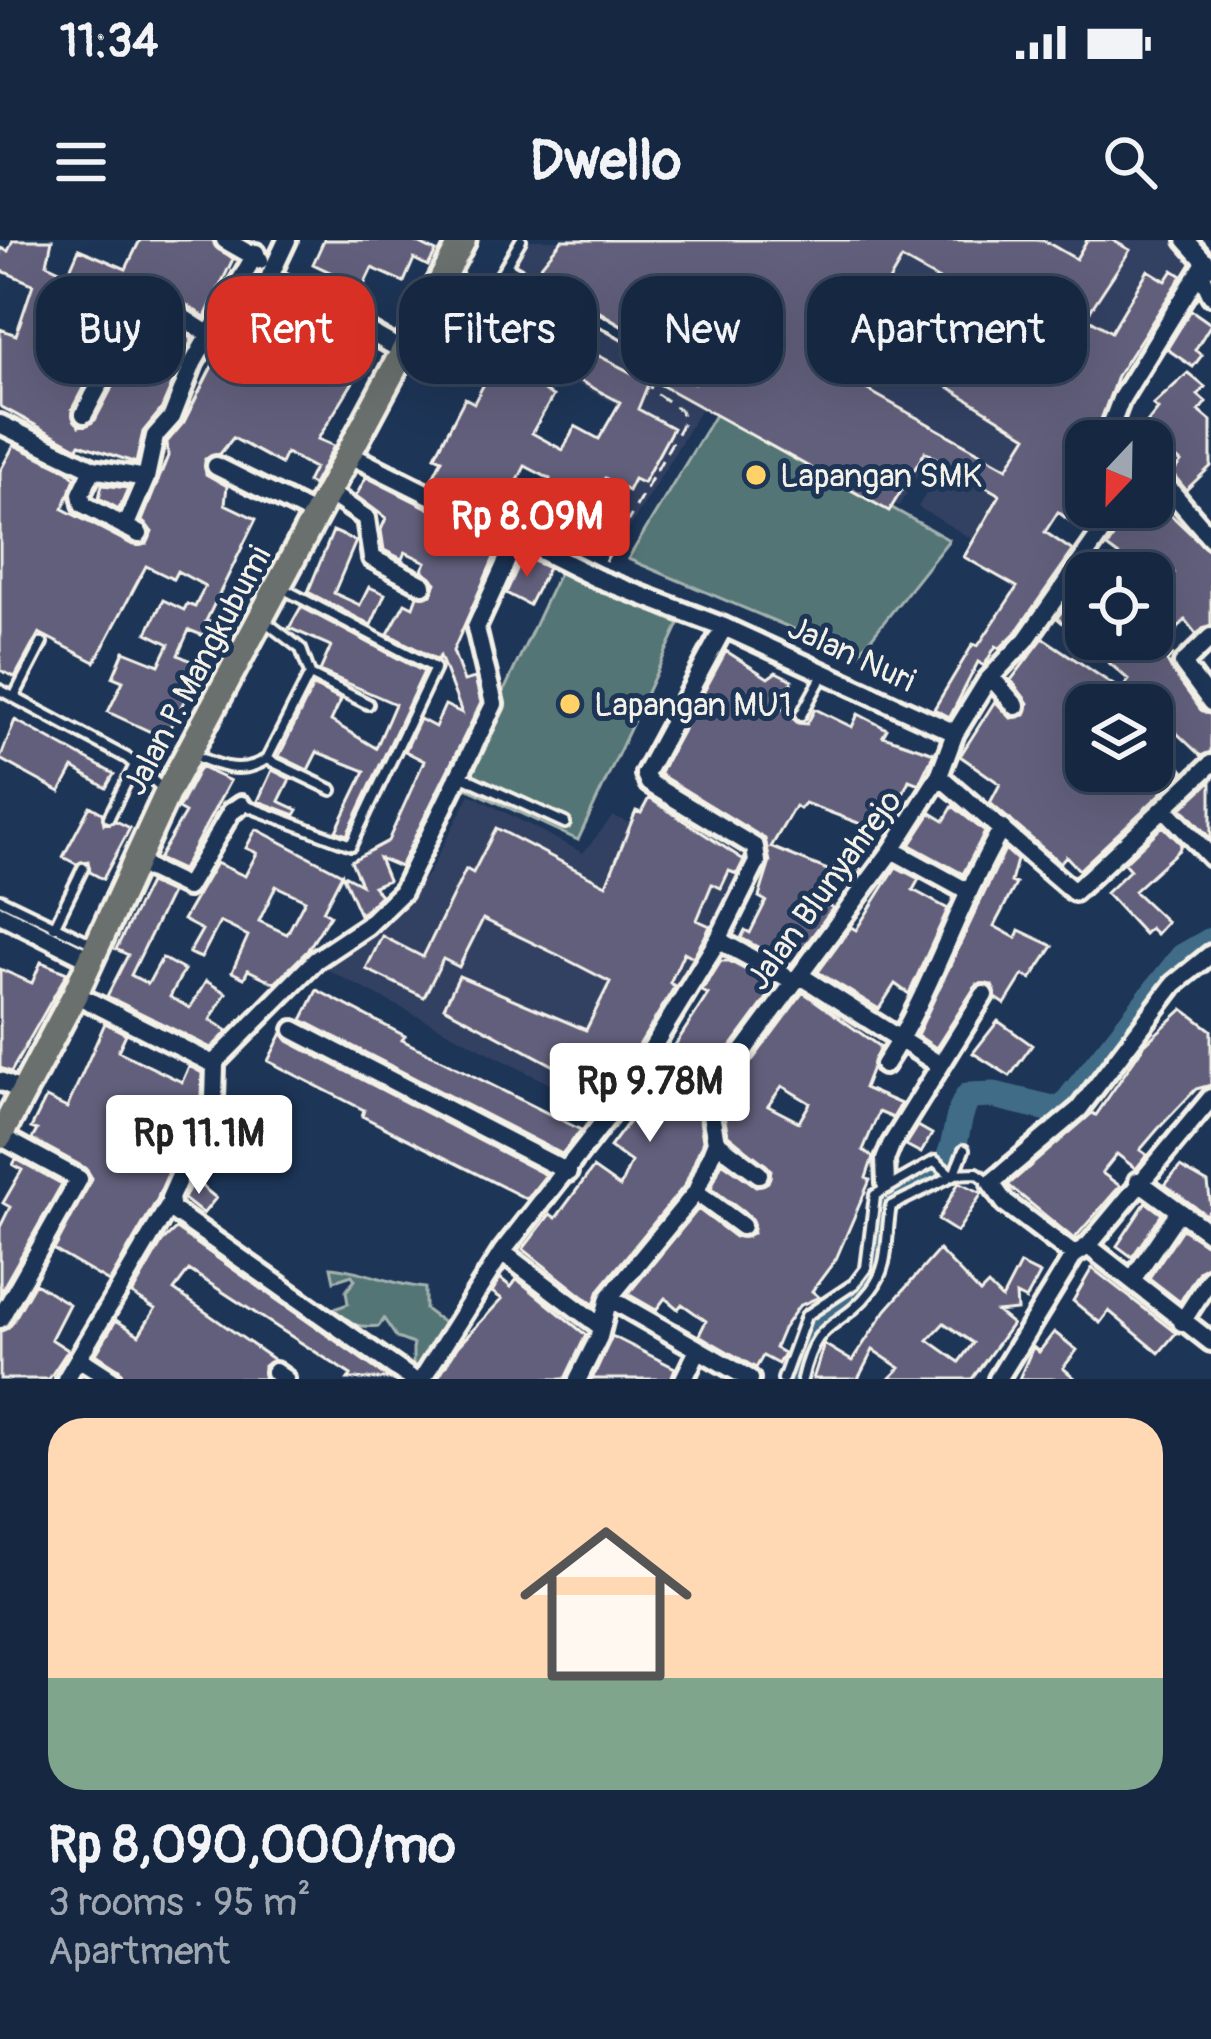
<!DOCTYPE html>
<meta charset="utf-8">
<style>
body{margin:0;font-family:Pangolin,sans-serif;background:#23344c;color:#f1f3f6;height:100vh;display:flex;flex-direction:column;font-size:45px;white-space:nowrap}
*{box-sizing:border-box;margin:0}
p{font-size:39px;color:#9ea6b1}
.icon{flex:none;width:66px;height:66px;fill:none;stroke:currentColor;stroke-width:2;stroke-linecap:round;stroke-linejoin:round}
.map{position:relative;height:1139px;overflow:hidden}
.details{display:flex;flex-direction:column;background:#162841;flex:1}
.details>*{flex:none}
.guide{position:absolute;left:36px;top:36px;width:1140px;height:108px;display:flex;gap:24px}
.needle{width:78px;rotate:202deg}
.fabs{position:absolute;left:1065px;top:180px;display:grid;gap:24px}
.fabs a{display:grid;place-items:center;width:108px;height:108px;border-radius:24px;background:#162841;box-shadow:0 12px 48px #0002,0 0 0 3px #35445a;font-size:60px}
.price{position:absolute;translate:-50% -102px;padding:0 27px;border-radius:12px;background:#fff;color:#222;font-size:39px;line-height:78px;filter:drop-shadow(0 3px 6px #0008)}
.price::after{content:'';position:absolute;left:50%;top:72px;width:36px;height:27px;margin-left:-18px;background:inherit;clip-path:polygon(0 0,100% 0,50% 100%)}
.price.current{background:#d93025;color:#fff}
ul{padding:0;list-style:none}
li{display:grid;align-content:center;gap:24px;height:636px;padding:0 48px}
li+li{border-top:3px solid #35445a}
li span{display:grid;place-items:center;height:372px;border-radius:36px;color:#555}
li>.icon{margin-inline-start:auto}
span .icon{width:216px;height:216px;fill:#fffc;stroke-width:1}
li b{font-size:51px}
.pill{padding:0 42px;border-radius:36px;background:#162841;box-shadow:0 12px 48px #0002,0 0 0 3px #35445a;font-size:42px;line-height:108px}
.pill.current{background:#d93025;color:#fff}
.status{display:flex;justify-content:space-between;align-items:center;height:84px;padding:0 60px;background:#162841;direction:ltr}
.status svg{height:33px;fill:currentColor}
header{display:flex;justify-content:space-between;align-items:center;height:156px;padding:0 48px;background:#162841;font-size:54px;font-weight:700}
.map>svg:first-child{display:block}
.built{fill:#324162}
.green{fill:#537474;stroke:#a4b2ae;stroke-width:3}
.lines{fill:none;stroke-linecap:round;stroke-linejoin:round}
.river{stroke:#416c88;stroke-width:27}
.building{fill:#625e7b;stroke:#f4f1e8;stroke-width:3;fill-rule:evenodd}
.lane-casing{stroke:#f4f1e8;stroke-width:16}
.street-casing{stroke:#f4f1e8;stroke-width:26}
.primary-casing{stroke:#f4f1e8;stroke-width:33}
.path{stroke:#f4f1e8;stroke-width:3;stroke-dasharray:12 9;stroke-linecap:butt}
.lane{stroke:#1d3557;stroke-width:8}
.street{stroke:#1d3557;stroke-width:16}
.primary{stroke:#6b706d;stroke-width:24}
.poi-dot{fill:#ffd166;stroke:#1d3557;stroke-width:4.5}
.labels{text-anchor:middle;stroke-width:10;stroke-linejoin:round;paint-order:stroke}
.poi-label{font-size:33px;fill:#f4f1e8;stroke:#1d3557;text-anchor:start}
.street-label{font-size:33px;fill:#f4f1e8;stroke:#1d3557}
</style>
<div class="status"><b>11:34</b><svg viewBox="0 0 49 12"><path d="M0 12V9h3v3zM5 12V6h3v6zM10 12V3h3v9zM15 12V0h3v12zM26 1h20v11H26zM47 4h2v5h-2z"/></svg></div>
<header><svg class="icon" aria-label="menu" viewBox="0 0 24 24"><path d="M4 6h16M4 12h16M4 18h16"/></svg>Dwello<svg class="icon" aria-label="search" viewBox="0 0 24 24"><circle cx="10" cy="10" r="6"/><path d="M15 15l6 6"/></svg></header>
<div class="map">
<svg width="1211" height="1139" viewBox="0 0 1211 1139">
<rect width="100%" height="100%" fill="#1d3557"/>
<filter id="ink" filterUnits="userSpaceOnUse"><feTurbulence type="fractalNoise" baseFrequency=".00833" numOctaves="2"/><feDisplacementMap in="SourceGraphic" scale="24" xChannelSelector="R" yChannelSelector="G"/><feConvolveMatrix kernelMatrix="1 2 1 2 8 2 1 2 1" color-interpolation-filters="sRGB"/></filter>
<g filter="url(#ink)">
<path class="built" d="M 515,0 L 780,0 L 771,107 L 936,205 L 899,266 L 710,154 L 613,316 L 570,290 L 636,174 L 464,87 Z
M 796,0 L 1187,0 L 1199,7 L 1004,318 L 918,267 L 954,206 L 784,105 Z
M 470,554 L 583,613 L 613,576 L 743,630 L 604,872 L 318,725 L 427,636 Z"/>
<path class="green" d="M 718,170 L 949,300 L 857,416 L 628,319 Z
M 561,329 L 679,384 L 578,600 L 460,545 Z
M 331,1027 C 365,1030 391,1045 425,1048 L 425,1069 L 445,1084 L 420,1128 L 413,1124 L 413,1104 L 397,1098 L 384,1079 L 379,1086 C 360,1088 346,1085 331,1070 L 348,1064 L 346,1051 L 355,1040 L 352,1035 L 334,1041 Z"/>
<g class="lines">
<path class="river" d="M 795,1139 C 803,1075 850,1076 874,1029 C 885,1006 868,977 888,957 C 904,942 931,946 945,926 C 959,905 954,877 969,856 L 994,855 L 1061,871 L 1183,717 L 1211,701"/>
</g>
<path class="building" d="M 13,0 L 52,0 L 47,24 L 68,34 L 79,9 L 126,29 L 140,0 L 212,0 L 233,19 L 205,77 L 171,55 L 148,48 L 133,53 L 104,46 L 96,57 L 86,78 L 113,91 L 72,169 L 79,186 L 95,180 L 150,75 L 192,99 L 161,170 L 143,192 L 136,223 L 80,204 L 78,208 L 0,166 L 0,89 L 16,95 L 33,44 L 0,30 L 0,8 L 8,11 Z
M 324,0 L 412,0 L 436,12 L 428,26 L 414,19 L 404,42 L 372,28 L 353,68 L 324,52 L 334,34 L 313,24 Z
M 562,0 L 1043,0 L 1076,19 L 1087,0 L 1112,0 L 1130,10 L 1086,77 L 1111,92 L 1148,30 L 1166,41 L 1173,30 L 1182,36 L 1117,136 L 1098,192 L 1086,201 L 1086,267 L 1103,267 L 1082,290 L 1058,272 L 1045,292 L 1073,311 L 1016,392 L 1000,408 L 996,406 L 984,426 L 978,422 L 950,477 L 934,469 L 973,404 L 978,406 L 1017,347 L 964,317 L 1000,255 L 925,212 L 889,271 L 659,144 L 667,128 L 694,143 L 703,134 L 535,33 ZM 902,19 L 966,55 L 950,85 L 910,63 L 907,69 L 881,55 ZM 871,99 L 1027,196 L 1007,228 L 848,139 Z
M 257,37 L 264,47 L 366,105 L 349,133 L 356,137 L 318,199 L 334,206 L 313,245 L 307,242 L 314,228 L 286,213 L 281,224 L 233,198 L 220,214 L 205,219 L 206,234 L 227,246 L 225,264 L 256,279 L 206,381 L 210,382 L 204,396 L 189,390 L 178,415 L 213,431 L 203,451 L 192,447 L 164,498 L 108,472 L 123,441 L 113,437 L 124,411 L 159,425 L 169,404 L 147,393 L 163,360 L 184,370 L 187,364 L 195,367 L 205,346 L 177,331 L 173,339 L 146,326 L 95,422 L 39,393 L 15,437 L 0,430 L 0,231 L 14,205 L 68,231 L 75,238 L 63,269 L 133,305 L 147,304 L 152,292 L 142,281 L 168,216 L 167,202 L 184,182 Z
M 520,44 L 552,62 L 540,85 L 649,142 L 638,169 L 673,188 L 643,243 L 634,239 L 628,251 L 605,238 L 578,285 L 557,273 L 540,296 L 431,241 L 442,219 L 435,216 L 465,158 L 474,163 L 495,123 L 487,119 L 504,75 L 491,68 L 501,50 L 514,56 ZM 533,116 L 620,162 L 599,199 L 575,186 L 563,210 L 532,193 L 553,156 L 520,138 ZM 525,226 L 550,239 L 528,282 L 503,270 Z
M 1191,70 L 1211,84 L 1195,110 L 1202,115 L 1193,127 L 1167,109 Z
M 1188,133 L 1205,147 L 1198,155 L 1206,162 L 1199,171 L 1211,181 L 1211,226 L 1186,250 L 1172,233 L 1181,222 L 1155,200 L 1133,201 L 1158,169 L 1153,165 Z
M 366,237 L 500,304 L 453,411 L 464,441 L 475,438 L 481,463 L 400,627 L 379,618 L 388,640 L 373,646 L 381,655 L 360,675 L 342,634 L 323,671 L 330,675 L 307,711 L 275,743 L 248,730 L 244,738 L 232,732 L 248,696 L 220,682 L 201,718 L 189,713 L 202,690 L 183,680 L 216,623 L 245,636 L 257,613 L 246,608 L 256,589 L 361,644 L 351,621 L 388,601 L 424,521 L 405,511 L 420,479 L 435,487 L 445,465 L 462,473 L 440,416 L 438,420 L 388,394 L 405,363 L 413,367 L 417,356 L 431,355 L 436,343 L 422,330 L 426,322 L 405,312 L 402,319 L 384,310 L 381,290 L 386,278 L 356,256 ZM 276,646 L 305,660 L 287,694 L 259,681 Z
M 102,245 L 128,248 L 119,269 L 99,258 Z
M 1152,257 L 1211,313 L 1211,385 L 1196,394 L 1185,380 L 1162,407 L 1172,415 L 1167,421 L 1173,432 L 1201,470 L 1211,475 L 1211,512 L 1201,516 L 1143,461 L 1086,465 L 1086,531 L 1152,531 L 1152,492 L 1184,532 L 1079,630 L 1066,616 L 1060,623 L 990,563 L 1000,544 L 960,516 L 995,461 L 1011,478 L 1025,475 L 1028,463 L 1011,440 L 1043,398 L 1121,450 L 1129,440 L 1057,378 L 1067,364 L 1076,372 L 1086,359 L 1086,399 L 1152,399 L 1152,359 L 1174,333 L 1153,320 L 1142,333 L 1107,307 L 1132,267 L 1152,267 Z
M 333,291 L 356,301 L 334,353 L 360,365 L 369,347 L 385,354 L 371,385 L 308,352 Z
M 523,316 L 548,328 L 529,365 L 506,353 Z
M 301,367 L 424,432 L 347,595 L 336,591 L 365,531 L 317,512 L 308,530 L 279,516 L 313,446 L 341,460 L 331,481 L 376,508 L 395,464 L 320,431 L 331,406 L 289,388 Z
M 726,411 L 768,438 L 776,432 L 792,440 L 783,469 L 798,483 L 807,484 L 815,469 L 852,487 L 858,474 L 887,489 L 883,496 L 934,513 L 919,544 L 909,540 L 897,567 L 888,563 L 877,590 L 805,563 L 800,569 L 795,566 L 771,607 L 830,631 L 840,616 L 862,630 L 849,647 L 841,642 L 827,664 L 833,668 L 791,725 L 741,698 L 745,690 L 750,693 L 766,661 L 759,657 L 770,622 L 765,599 L 659,534 Z
M 15,480 L 114,534 L 106,548 L 73,528 L 60,552 L 0,519 Z
M 200,527 L 230,541 L 182,630 L 158,619 L 185,573 L 178,569 Z
M 272,530 L 290,539 L 279,561 L 298,570 L 295,575 L 258,561 Z
M 1211,541 L 1211,599 L 1182,568 Z
M 649,558 L 744,620 L 737,634 L 729,631 L 721,648 L 712,644 L 697,680 L 710,686 L 706,695 L 693,717 L 684,712 L 670,743 L 675,746 L 609,855 L 444,767 L 459,736 L 586,790 L 610,742 L 558,715 L 483,679 L 459,727 L 443,719 L 424,757 L 366,729 L 382,696 L 423,717 L 466,629 L 473,633 L 496,588 L 606,645 L 636,571 L 641,573 Z
M 90,566 L 102,573 L 104,584 L 116,581 L 130,588 L 103,639 L 90,632 L 88,621 L 76,624 L 63,617 Z
M 953,566 L 985,592 L 963,634 L 910,605 L 931,573 L 944,581 Z
M 1163,586 L 1181,604 L 1179,610 L 1134,651 L 1167,682 L 1156,694 L 1150,688 L 1144,694 L 1106,653 L 1130,630 L 1124,623 Z
M 1005,609 L 1017,620 L 1011,642 L 1016,644 L 994,686 L 1016,698 L 1019,690 L 1053,706 L 1031,739 L 1023,735 L 1005,764 L 996,758 L 992,745 L 977,744 L 936,808 L 917,795 Z
M 896,627 L 919,639 L 913,650 L 948,669 L 909,754 L 895,744 L 879,769 L 818,732 L 851,687 L 856,690 Z
M 149,643 L 171,653 L 131,735 L 148,744 L 162,718 L 184,730 L 170,757 L 190,768 L 206,741 L 226,753 L 210,780 L 228,791 L 211,808 L 107,756 L 128,715 L 116,709 Z
M 721,721 L 729,721 L 776,746 L 713,831 L 698,865 L 703,901 L 685,945 L 599,1050 L 594,1065 L 523,1009 L 550,974 L 556,978 L 593,928 L 620,947 L 631,922 L 610,907 L 675,820 L 668,816 L 708,754 L 702,751 Z
M 41,722 L 67,733 L 11,832 L 0,828 L 0,729 L 32,743 Z
M 317,750 L 405,796 L 402,800 L 581,890 L 562,914 L 302,780 Z
M 803,752 L 880,807 L 864,848 L 901,864 L 893,878 L 879,872 L 863,910 L 873,917 L 866,938 L 870,940 L 836,1019 L 812,1051 L 819,1057 L 799,1066 L 783,1089 L 775,1108 L 784,1113 L 778,1124 L 763,1116 L 756,1128 L 699,1095 L 706,1081 L 682,1064 L 678,1069 L 665,1058 L 656,1070 L 628,1054 L 698,969 L 735,997 L 753,993 L 750,977 L 711,948 L 722,922 L 756,946 L 768,942 L 771,930 L 728,895 L 723,871 L 736,842 ZM 782,846 L 810,863 L 799,882 L 768,866 Z
M 1183,769 L 1211,790 L 1211,845 L 1196,849 L 1158,889 L 1140,910 L 1147,915 L 1136,929 L 1117,914 L 1102,933 L 1120,946 L 1074,999 L 1008,945 L 1092,873 L 1096,875 L 1145,804 Z
M 998,781 L 1032,805 L 1010,836 L 973,813 Z
M 105,783 L 126,794 L 118,811 L 182,842 L 189,826 L 202,833 L 201,856 L 157,960 L 109,1042 L 54,1010 L 92,938 L 85,928 L 32,899 L 37,890 L 31,888 L 46,858 L 67,868 Z
M 282,793 L 288,801 L 546,935 L 527,959 L 362,876 L 364,870 L 268,821 Z
M 918,886 L 932,894 L 921,913 L 906,905 Z
M 16,919 L 62,944 L 0,1053 L 0,987 L 10,967 L 3,963 L 22,930 L 13,925 Z
M 1180,927 L 1208,943 L 1211,968 L 1206,975 L 1165,945 Z
M 193,939 L 216,958 L 203,974 L 184,959 Z
M 959,942 L 982,953 L 957,992 L 938,980 Z
M 1146,962 L 1162,974 L 1132,1017 L 1117,1006 Z
M 176,989 L 390,1139 L 348,1139 L 351,1135 L 189,1030 L 174,1050 L 274,1120 L 264,1126 L 265,1139 L 124,1139 L 119,1129 L 96,1114 L 116,1080 L 139,1095 L 155,1069 L 132,1054 L 162,1002 Z
M 1182,989 L 1211,1007 L 1211,1024 L 1200,1030 L 1180,1062 L 1149,1038 Z
M 939,1010 L 980,1053 L 988,1045 L 1002,1059 L 1020,1024 L 1040,1034 L 1026,1060 L 1016,1055 L 1017,1070 L 997,1072 L 1012,1084 L 972,1139 L 889,1139 L 900,1128 L 873,1110 L 858,1139 L 813,1139 L 824,1104 L 852,1121 L 886,1070 ZM 944,1083 L 973,1103 L 959,1122 L 928,1100 Z
M 1092,1028 L 1176,1093 L 1159,1113 L 1109,1071 L 1100,1083 L 1073,1061 Z
M 500,1038 L 511,1047 L 517,1039 L 586,1095 L 565,1139 L 437,1139 L 458,1106 L 502,1059 L 492,1052 Z
M 35,1043 L 69,1064 L 51,1099 L 68,1110 L 49,1139 L 0,1139 L 0,1092 L 11,1085 Z
M 1054,1092 L 1077,1110 L 1063,1128 L 1076,1139 L 1019,1139 L 1033,1107 L 1039,1112 Z
M 612,1096 L 675,1128 L 671,1139 L 592,1139 Z"/>
<g class="lines">
<g class="lane-casing">
<path id="lane" d="M 506,26 L 695,135
M 478,73 L 521,0
M 310,435 L 368,464
M 0,450 L 127,518 L 162,548
M 14,457 L 42,403
M 801,475 L 823,435
M 190,513 C 217,526 241,536 267,519 L 310,434 L 301,409 L 266,382
M 267,519 L 332,550
M 462,536 L 565,583
M 244,565 L 351,605 L 435,428 L 280,347
M 109,577 L 134,527
M 0,659 L 95,705
M 54,687 L 83,628
M 783,1139 L 806,1076 L 854,1044 L 866,1028 L 875,955 L 935,921 L 950,934 L 977,933 L 990,942
M 802,1139 C 817,1074 839,1092 871,1050 C 891,1025 885,995 891,966 L 954,935 L 964,910"/>
</g>
<g class="street-casing">
<path id="street" d="M 225,0 L 260,20
M 287,0 L 270,36 L 403,111
M 1186,0 L 1210,27
M 1200,31 L 1211,55
M 84,174 L 144,60 L 165,66 L 211,96
M 0,184 L 93,229 L 81,254 L 83,264 L 139,294
M 1118,201 L 1110,188 L 1121,159 L 1206,21
M 350,215 L 596,338 L 724,387 L 955,493
M 216,226 L 315,275
M 93,229 L 146,238
M 1152,229 L 1211,298
M 328,252 L 366,278 L 372,318 L 423,345
M 125,287 L 146,238 L 155,196 L 172,177 L 193,123 L 256,13
M 1211,397 L 1183,424 L 1211,462
M 991,437 L 1016,466
M 939,536 L 1074,652 L 1211,524
M 1166,570 L 1211,617
M 892,610 L 965,650
M 135,622 L 187,647 L 231,572 L 241,565
M 0,674 L 90,719
M 718,700 L 795,742
M 801,736 L 940,825
M 75,754 L 215,825 L 214,859 L 170,958 L 172,970 L 412,1139
M 294,790 L 568,932
M 214,823 L 316,720 L 367,686 L 402,652 L 494,464 L 476,388 L 517,298
M 884,825 C 932,753 957,664 1002,588
M 0,841 L 22,851
M 716,902 L 759,934
M 1138,941 L 1211,994
M 886,944 L 885,920 L 891,905 L 984,755
M 696,952 L 742,986
M 1088,1006 L 1211,1102
M 502,1012 L 600,1086
M 1074,1015 L 1005,963 L 991,943 L 1079,869 L 1174,744 L 1211,714
M 1132,1040 L 1179,971
M 609,1058 L 750,1139
M 0,1079 L 79,939 L 0,896
M 1182,1082 L 1211,1037
M 80,1119 L 111,1139
M 275,1132 L 285,1139
M 66,1139 L 169,965
M 422,1139 L 502,1012 L 619,862 L 718,700 L 757,622 L 755,607 L 649,543 L 645,534 L 724,387
M 578,1139 L 599,1097 L 609,1058 L 696,952 L 716,902 L 710,869 L 725,836 L 892,610 L 939,536 L 955,493 L 987,441 L 1026,400 L 1119,267
M 684,1139 L 697,1112
M 998,1139 L 1074,1015 L 1088,1006 L 1211,858"/>
</g>
<g class="primary-casing">
<path id="primary" d="M 0,896 L 75,754 L 168,551 L 463,0"/>
</g>
<path class="path" d="M 605,322 L 684,181 L 680,170 L 650,149 L 658,125"/>
<use href="#lane" class="lane"/>
<use href="#street" class="street"/>
<use href="#primary" class="primary"/>
</g>
</g>
<g class="poi-dot">
<circle cx="756" cy="235" r="12"/>
<circle cx="570" cy="464" r="12"/>
</g>
<g class="labels">
<g class="poi-label">
<text x="780" y="247">Lapangan SMK</text>
<text x="594" y="476">Lapangan MU1</text>
</g>
<g class="street-label">
<text transform="translate(852 413) rotate(25)" y="12">Jalan Nuri</text>
<text transform="translate(196 430) rotate(-62)" y="12">Jalan P. Mangkubumi</text>
<text transform="translate(823 649) rotate(-54)" y="12">Jalan Blunyahrejo</text>
</g>
</g>
</svg>
<div class="fabs">
<a><svg class="needle" viewBox="-14 -14 28 28"><path d="M0-13l5 13h-10z" fill="#e53935"/><path d="M0 13l5-13h-10z" fill="#9ea6b1"/></svg></a>
<a><svg class="icon" aria-label="locate" viewBox="0 0 24 24"><circle cx="12" cy="12" r="6"/><path d="M12 2v4M12 18v4M2 12h4M18 12h4"/></svg></a>
<a><svg class="icon" aria-label="layers" viewBox="0 0 24 24"><path d="M12 4l9 5-9 5-9-5zM3 14l9 5 9-5"/></svg></a>
</div>
<b class="price current" style="left:527px;top:340px">Rp 8.09M</b>
<b class="price" style="left:650px;top:905px">Rp 9.78M</b>
<b class="price" style="left:199px;top:957px">Rp 11.1M</b>
<div class="guide">
<a class="pill">Buy</a>
<a class="pill current">Rent</a>
<a class="pill">Filters</a>
<a class="pill">New</a>
<a class="pill">Apartment</a>
</div>
</div>
<section class="details">
<ul>
<li><span style="background:linear-gradient(#ffd9b3 70%,#7fa58c 0)"><svg class="icon" aria-label="home" viewBox="0 0 24 24"><path d="M3 11l9-7 9 7M6 9v11h12V9"/></svg></span><div><b>Rp 8,090,000/mo</b><p>3 rooms · 95 m²</p><p>Apartment</p></div></li>
</ul>
</section>
